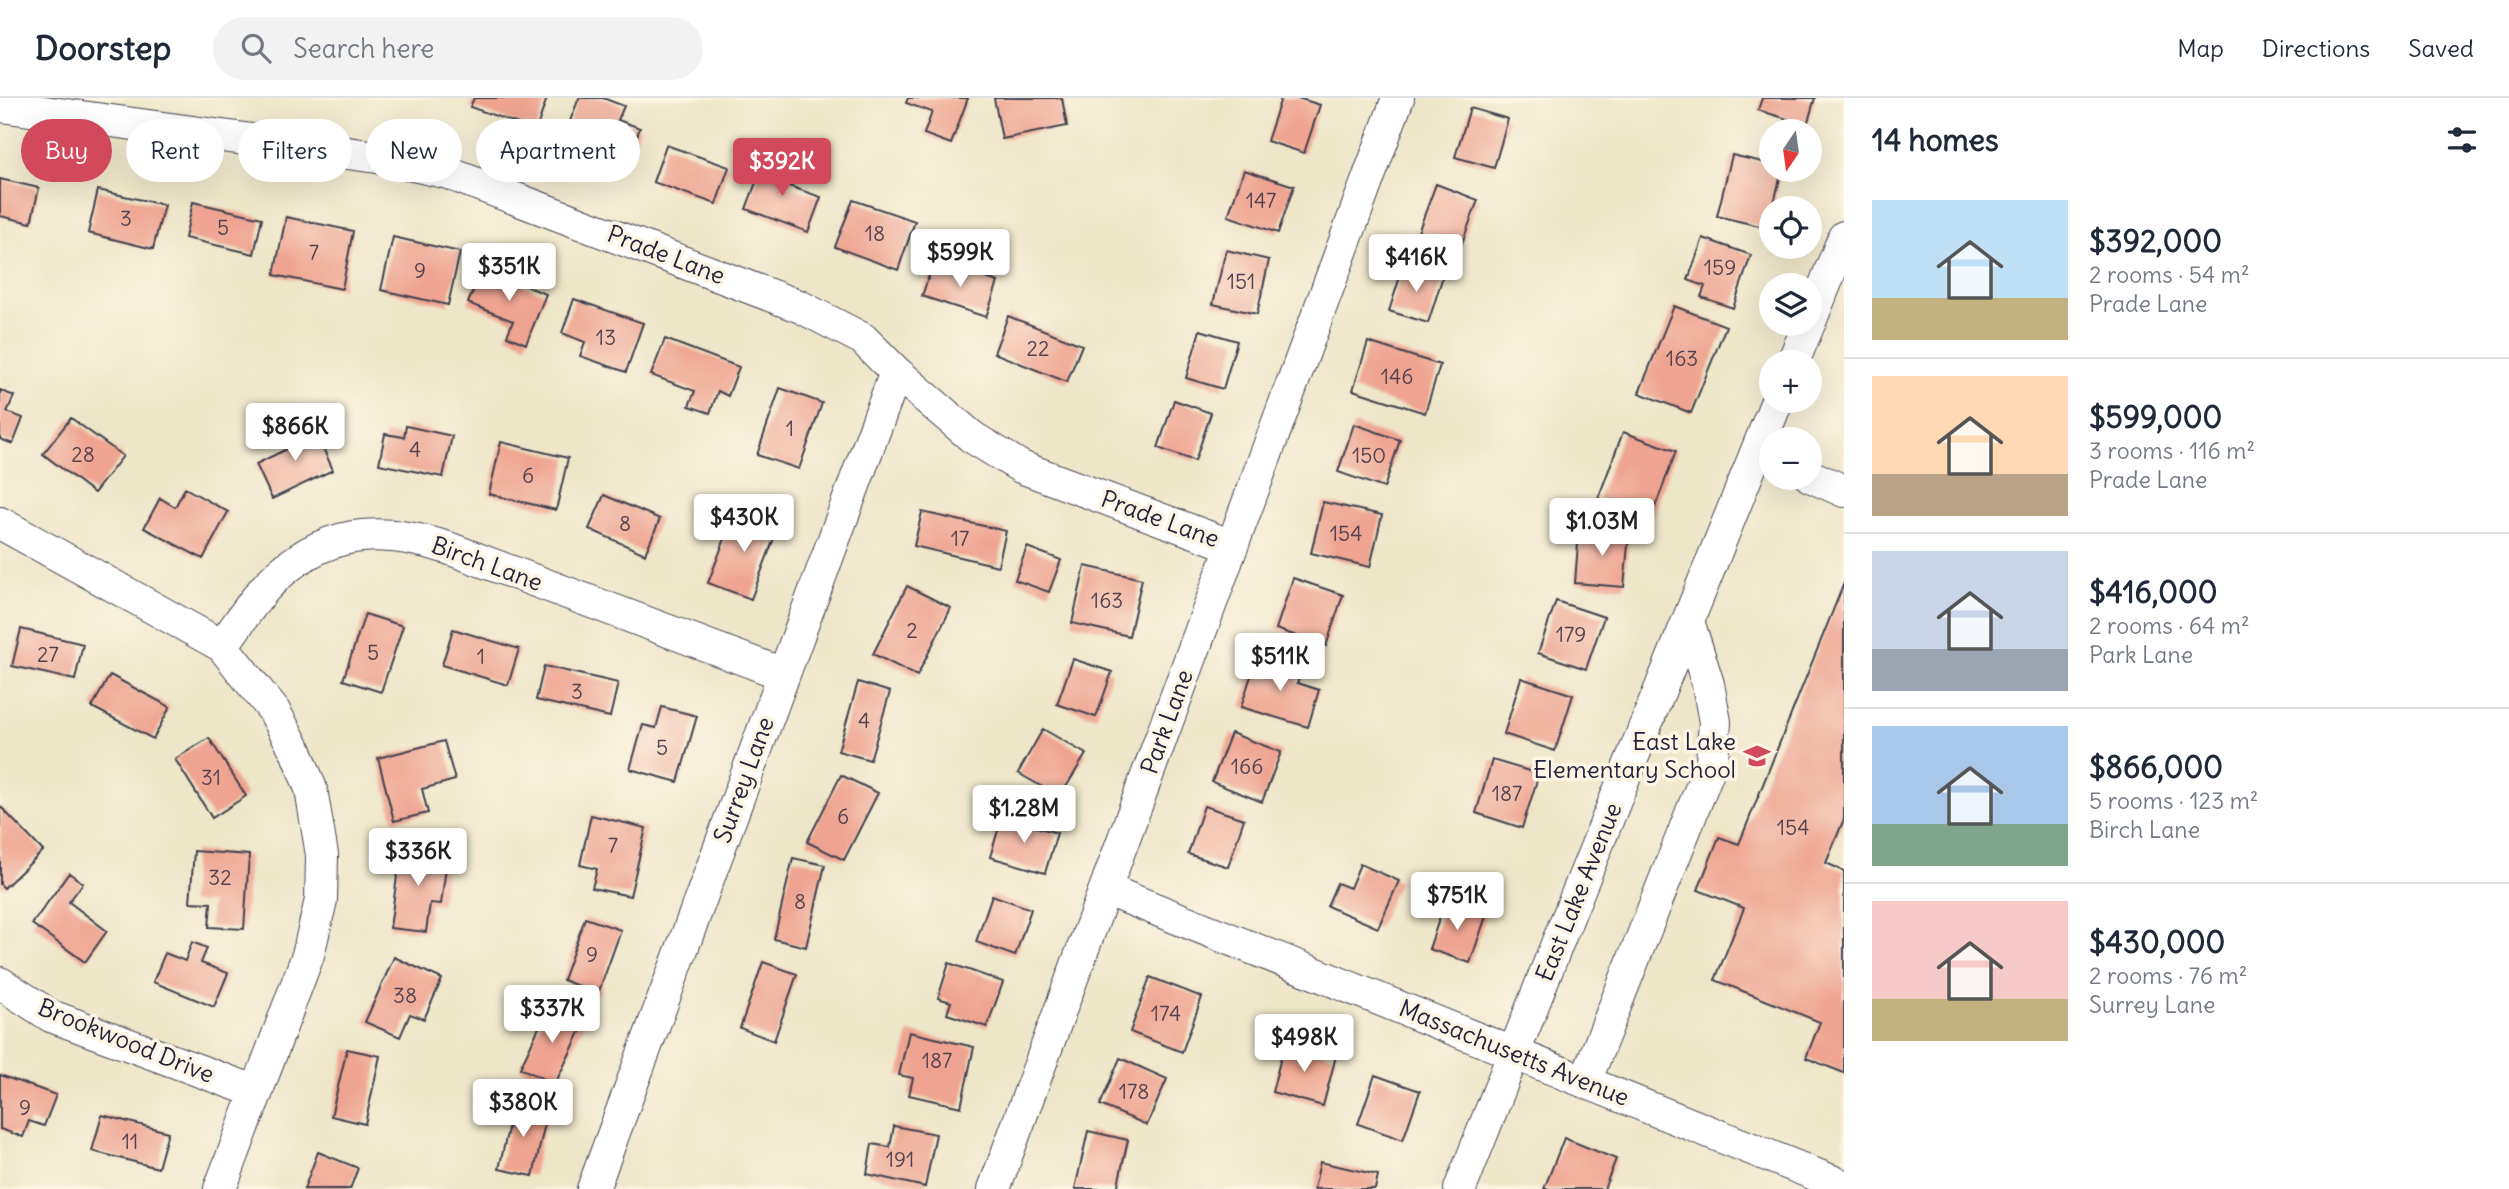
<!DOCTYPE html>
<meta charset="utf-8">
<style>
body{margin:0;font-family:Delius,sans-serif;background:#f2f2f3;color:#1f2937;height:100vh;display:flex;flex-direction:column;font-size:26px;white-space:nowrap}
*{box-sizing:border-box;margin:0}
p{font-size:23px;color:#747a83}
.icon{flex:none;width:38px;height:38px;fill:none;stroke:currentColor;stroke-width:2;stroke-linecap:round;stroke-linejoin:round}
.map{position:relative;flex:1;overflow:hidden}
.details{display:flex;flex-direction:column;background:#fff;width:665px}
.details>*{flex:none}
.hud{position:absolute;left:21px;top:21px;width:665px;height:63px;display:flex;gap:14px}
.needle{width:46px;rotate:193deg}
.controls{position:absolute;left:1759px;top:21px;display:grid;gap:14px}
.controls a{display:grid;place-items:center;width:63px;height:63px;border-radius:50%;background:#fff;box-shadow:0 7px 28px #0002;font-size:35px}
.price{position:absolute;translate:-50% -60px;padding:0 16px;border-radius:7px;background:#fff;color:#222;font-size:23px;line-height:46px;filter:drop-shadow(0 2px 4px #0008)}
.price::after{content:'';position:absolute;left:50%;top:42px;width:21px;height:16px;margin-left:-10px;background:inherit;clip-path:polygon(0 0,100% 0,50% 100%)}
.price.current{background:#d1495b;color:#fff}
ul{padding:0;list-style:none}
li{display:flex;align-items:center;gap:21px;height:175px;padding:0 28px}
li+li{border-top:2px solid #e0e1e3}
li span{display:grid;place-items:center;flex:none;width:196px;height:140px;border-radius:0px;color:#555}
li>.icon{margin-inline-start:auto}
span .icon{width:84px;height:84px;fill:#fffc;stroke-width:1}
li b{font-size:30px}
h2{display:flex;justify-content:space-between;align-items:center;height:84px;padding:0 28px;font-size:30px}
.tag{padding:0 24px;border-radius:32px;background:#fff;box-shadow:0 7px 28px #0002;font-size:24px;line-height:63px}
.tag.current{background:#d1495b;color:#fff}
header{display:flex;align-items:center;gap:42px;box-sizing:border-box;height:98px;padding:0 35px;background:#fff;border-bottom:2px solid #e0e1e3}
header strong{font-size:33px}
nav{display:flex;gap:38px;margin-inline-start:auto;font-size:24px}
.search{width:490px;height:63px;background:#f2f2f3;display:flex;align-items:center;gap:18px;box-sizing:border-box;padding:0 24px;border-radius:38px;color:#747a83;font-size:26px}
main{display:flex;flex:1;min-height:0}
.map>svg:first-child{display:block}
.building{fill:#eea490}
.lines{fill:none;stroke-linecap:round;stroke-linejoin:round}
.minor-casing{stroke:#413f50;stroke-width:34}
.minor{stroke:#fff;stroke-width:32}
.labels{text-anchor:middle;stroke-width:7;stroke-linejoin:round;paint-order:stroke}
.number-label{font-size:21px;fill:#554250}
.street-label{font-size:24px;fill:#22223b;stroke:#fcf5e5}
.poi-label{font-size:24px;fill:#22223b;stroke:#fcf5e5;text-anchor:end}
</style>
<header>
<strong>Doorstep</strong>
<div class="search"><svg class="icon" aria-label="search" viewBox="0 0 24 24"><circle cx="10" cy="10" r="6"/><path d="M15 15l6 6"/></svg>Search here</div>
<nav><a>Map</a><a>Directions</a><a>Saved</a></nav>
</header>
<main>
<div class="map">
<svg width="1844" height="1091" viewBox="0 0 1844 1091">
<rect width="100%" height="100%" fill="#fcf5e5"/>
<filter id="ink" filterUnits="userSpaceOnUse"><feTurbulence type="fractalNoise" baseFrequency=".0143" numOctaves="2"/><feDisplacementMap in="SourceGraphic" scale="14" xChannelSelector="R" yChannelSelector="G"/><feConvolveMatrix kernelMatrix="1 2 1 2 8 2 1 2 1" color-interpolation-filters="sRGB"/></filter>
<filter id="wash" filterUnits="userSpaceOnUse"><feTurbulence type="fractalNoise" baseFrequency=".00686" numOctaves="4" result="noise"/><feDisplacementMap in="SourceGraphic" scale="28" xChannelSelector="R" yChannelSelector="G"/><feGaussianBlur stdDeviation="1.57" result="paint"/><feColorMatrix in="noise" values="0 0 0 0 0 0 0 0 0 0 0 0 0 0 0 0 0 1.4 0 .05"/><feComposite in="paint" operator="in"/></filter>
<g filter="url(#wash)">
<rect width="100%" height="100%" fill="#eee6c8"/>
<g id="blocks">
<path class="building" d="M 474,0 L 547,0 L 536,32 L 470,9 Z
M 579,0 L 603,0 L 624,8 L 618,22 L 640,30 L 626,66 L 563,41 Z
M 908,0 L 968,0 L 951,46 L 924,36 L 932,14 L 906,5 Z
M 994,0 L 1062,0 L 1067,28 L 1002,41 Z
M 1281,0 L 1298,0 L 1320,7 L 1304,55 L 1267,43 Z
M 1762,0 L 1815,0 L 1807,27 L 1758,12 Z
M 1470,10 L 1508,21 L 1494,70 L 1455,59 Z
M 666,47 L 729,69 L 716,106 L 653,84 Z
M 1732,57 L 1771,66 L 1771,72 L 1782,72 L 1768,130 L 1717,118 Z
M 766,58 L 787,66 L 780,85 L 821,99 L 808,134 L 746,111 Z
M 1244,72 L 1294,88 L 1278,135 L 1228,118 Z
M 0,81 L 39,90 L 31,125 L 0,118 Z
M 1436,86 L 1478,102 L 1459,153 L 1417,137 Z
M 98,92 L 164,107 L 153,151 L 88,135 Z
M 853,102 L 915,123 L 898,172 L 835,149 Z
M 193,104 L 262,120 L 254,156 L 185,140 Z
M 286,119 L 353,133 L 342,191 L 274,177 Z
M 393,139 L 460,154 L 448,207 L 381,192 Z
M 1703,140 L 1751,157 L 1733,210 L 1701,199 L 1705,188 L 1688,182 Z
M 1226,152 L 1269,162 L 1257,216 L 1213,206 Z
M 934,163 L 998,184 L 986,219 L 922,198 Z
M 1404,166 L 1443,178 L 1428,225 L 1389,213 Z
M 482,171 L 546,196 L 526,246 L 507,238 L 513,223 L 468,205 Z
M 574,201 L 643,225 L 626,274 L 580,258 L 585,244 L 562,235 Z
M 1674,208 L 1726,228 L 1691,315 L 1639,295 Z
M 1008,218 L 1082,247 L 1067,284 L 994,255 Z
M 1200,232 L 1237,243 L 1223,291 L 1186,280 Z
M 665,241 L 739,269 L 728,298 L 718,293 L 710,315 L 689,308 L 695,293 L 651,277 Z
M 1368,244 L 1440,267 L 1425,315 L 1353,292 Z
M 780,290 L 822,305 L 799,371 L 757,357 Z
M 0,292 L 14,298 L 7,314 L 23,320 L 13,346 L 0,341 Z
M 1174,302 L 1211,315 L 1195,363 L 1158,350 Z
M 71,320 L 123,358 L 94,395 L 43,356 Z
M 312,326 L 333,372 L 272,401 L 256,366 L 289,350 L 283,340 Z
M 1354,326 L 1400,342 L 1384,390 L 1338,374 Z
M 406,328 L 452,338 L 443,379 L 379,366 L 385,336 L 404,339 Z
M 1623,334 L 1676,353 L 1651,420 L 1598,401 Z
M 501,344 L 568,360 L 556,412 L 489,396 Z
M 185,390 L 228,414 L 203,461 L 144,430 L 160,400 L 175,409 Z
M 604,397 L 660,421 L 645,456 L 589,431 Z
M 1323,404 L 1382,417 L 1370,469 L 1311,455 Z
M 736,412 L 779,427 L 751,501 L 708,485 Z
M 922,414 L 1006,433 L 998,468 L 914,448 Z
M 1579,432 L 1629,436 L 1624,489 L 1575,485 Z
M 1027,449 L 1061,462 L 1049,494 L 1015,482 Z
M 1085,468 L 1142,481 L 1129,538 L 1072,525 Z
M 1293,480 L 1343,497 L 1326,548 L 1276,531 Z
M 1844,485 L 1844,721 L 1826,765 L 1844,773 L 1844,975 L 1806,960 L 1820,924 L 1715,882 L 1744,810 L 1698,792 L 1719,739 L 1739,746 Z
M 907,488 L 951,510 L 917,578 L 873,556 Z
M 1556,503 L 1604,519 L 1586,571 L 1538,555 Z
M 365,516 L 403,528 L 381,594 L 343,582 Z
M 21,531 L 83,546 L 75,582 L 12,568 Z
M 453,531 L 519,551 L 508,587 L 442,567 Z
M 1257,559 L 1302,573 L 1297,585 L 1319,592 L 1308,629 L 1241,609 Z
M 1073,561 L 1112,574 L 1096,619 L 1057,606 Z
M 544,568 L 618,585 L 610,619 L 536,602 Z
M 110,577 L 170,609 L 153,641 L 92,609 Z
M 1521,580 L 1573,597 L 1555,653 L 1504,636 Z
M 858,584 L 890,594 L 870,662 L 838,653 Z
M 662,609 L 697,618 L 678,684 L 630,671 L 643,627 L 656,630 Z
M 1043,631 L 1086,656 L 1060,699 L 1018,675 Z
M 1231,635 L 1281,654 L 1262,704 L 1212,684 Z
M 209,640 L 246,698 L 212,720 L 175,661 Z
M 444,643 L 455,682 L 422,691 L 428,715 L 394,723 L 378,660 Z
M 1492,662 L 1539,676 L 1522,730 L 1476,715 Z
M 841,677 L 878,695 L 844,762 L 807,744 Z
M 0,708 L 43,753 L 4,790 L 0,786 Z
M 1204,708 L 1244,721 L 1228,769 L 1188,756 Z
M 591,717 L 646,730 L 630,798 L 592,790 L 597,771 L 580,767 Z
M 1002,719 L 1057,735 L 1045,775 L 990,759 Z
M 401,749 L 448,755 L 441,806 L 430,805 L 426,834 L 390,830 Z
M 194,753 L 249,757 L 244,831 L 209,829 L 211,805 L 190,804 Z
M 793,760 L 825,767 L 806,849 L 774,841 Z
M 1360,766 L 1399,783 L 1378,830 L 1327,808 L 1337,785 L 1350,790 Z
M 69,775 L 83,785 L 69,804 L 107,833 L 85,864 L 32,826 Z
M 992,797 L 1031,811 L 1015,858 L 976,844 Z
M 1445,804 L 1486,818 L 1470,865 L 1429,851 Z
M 585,820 L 621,832 L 598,896 L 563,882 Z
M 192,844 L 207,850 L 201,865 L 228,875 L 214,909 L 153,884 L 165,855 L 185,863 Z
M 394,859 L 442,881 L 424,921 L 410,916 L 400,939 L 365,924 Z
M 763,864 L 797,876 L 774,943 L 740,930 Z
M 949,865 L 1003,884 L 987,929 L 947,916 L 951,904 L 938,900 Z
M 1150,879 L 1202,899 L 1182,954 L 1130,934 Z
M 549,908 L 585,924 L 555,986 L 520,970 Z
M 909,934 L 974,949 L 961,1009 L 909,997 L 913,980 L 899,977 Z
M 1285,944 L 1336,958 L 1323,1008 L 1272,994 Z
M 347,951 L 380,958 L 365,1026 L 331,1018 Z
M 1120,960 L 1167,981 L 1147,1027 L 1100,1007 Z
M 0,977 L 56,997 L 44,1028 L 29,1023 L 23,1039 L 0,1031 Z
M 1375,977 L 1420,993 L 1403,1042 L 1358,1026 Z
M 514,1004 L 548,1012 L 533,1078 L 499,1071 Z
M 102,1017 L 168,1034 L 158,1070 L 92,1053 Z
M 894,1028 L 936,1036 L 925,1089 L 867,1076 L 872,1046 L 890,1049 Z
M 1088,1033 L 1128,1042 L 1117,1091 L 1075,1091 Z
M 1564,1040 L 1616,1061 L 1604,1091 L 1544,1091 Z
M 318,1054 L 358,1070 L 350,1091 L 304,1091 Z
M 1320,1064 L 1378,1077 L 1375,1091 L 1314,1091 Z"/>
</g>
</g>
<g filter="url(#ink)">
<use href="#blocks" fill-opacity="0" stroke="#413f50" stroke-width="2"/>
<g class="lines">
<g class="minor-casing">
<path id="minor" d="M 0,8 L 377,59 L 448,75 L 801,209 L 863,241 L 896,274 L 972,339 L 1021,369 L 1232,448
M 1810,224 L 1844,139
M 1793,264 L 1809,226
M 1810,378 L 1844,393
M 0,425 L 222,548 L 274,613 L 296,653 L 311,691 L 322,757 L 321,802 L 308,857 L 220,1091
M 222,548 C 237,528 251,505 268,487 C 321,432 378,427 448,450 L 783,576
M 1105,791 L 1844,1088
M 0,885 L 51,918 L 257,994
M 1585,984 L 1712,663 L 1715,624 L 1708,586 L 1688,523
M 593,1091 L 896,274
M 994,1091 L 1398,0
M 1460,1091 L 1559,841 L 1777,303"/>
</g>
<use href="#minor" class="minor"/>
</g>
</g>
<defs>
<g id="school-bare" transform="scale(2.1)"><path d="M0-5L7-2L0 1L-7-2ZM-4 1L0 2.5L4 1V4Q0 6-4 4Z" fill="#d1495b" stroke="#fcf5e5" stroke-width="2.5" paint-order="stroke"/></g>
</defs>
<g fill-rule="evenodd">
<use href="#school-bare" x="1757" y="658"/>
</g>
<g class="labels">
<g class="number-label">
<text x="1261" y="110">147</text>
<text x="126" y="128">3</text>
<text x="223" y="137">5</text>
<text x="875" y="143">18</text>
<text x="314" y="162">7</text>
<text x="1720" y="177">159</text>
<text x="420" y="180">9</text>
<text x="1241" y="191">151</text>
<text x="606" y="247">13</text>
<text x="1038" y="258">22</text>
<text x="1682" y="268">163</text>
<text x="1397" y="286">146</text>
<text x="790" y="338">1</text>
<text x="415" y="359">4</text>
<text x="83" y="364">28</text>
<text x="1369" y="365">150</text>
<text x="528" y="385">6</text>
<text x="625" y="433">8</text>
<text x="1346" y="443">154</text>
<text x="960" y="448">17</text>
<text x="1107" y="510">163</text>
<text x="912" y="540">2</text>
<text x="1571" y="544">179</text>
<text x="373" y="562">5</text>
<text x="48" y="564">27</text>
<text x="481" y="566">1</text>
<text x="577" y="601">3</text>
<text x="864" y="630">4</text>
<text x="662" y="657">5</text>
<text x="1247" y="676">166</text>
<text x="211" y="687">31</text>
<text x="1507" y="703">187</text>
<text x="843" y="726">6</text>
<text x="1793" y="737">154</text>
<text x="613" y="755">7</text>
<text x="220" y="787">32</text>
<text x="800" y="811">8</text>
<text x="592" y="864">9</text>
<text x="405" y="905">38</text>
<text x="1166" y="923">174</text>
<text x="937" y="970">187</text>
<text x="1134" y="1001">178</text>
<text x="25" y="1017">9</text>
<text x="130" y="1051">11</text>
<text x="900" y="1069">191</text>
</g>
<g class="street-label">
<text transform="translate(666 157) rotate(21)" y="8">Prade Lane</text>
<text transform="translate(1160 421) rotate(20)" y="8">Prade Lane</text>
<text transform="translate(487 466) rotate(20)" y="8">Birch Lane</text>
<text transform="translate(1167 624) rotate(-70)" y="8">Park Lane</text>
<text transform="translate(744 682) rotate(-70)" y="8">Surrey Lane</text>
<text transform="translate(1579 794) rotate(-68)" y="8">East Lake Avenue</text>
<text transform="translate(126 943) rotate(22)" y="8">Brookwood Drive</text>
<text transform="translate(1514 955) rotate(22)" y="8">Massachusetts Avenue</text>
</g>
<g class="poi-label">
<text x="1736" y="652">East Lake<tspan x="1736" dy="28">Elementary School</tspan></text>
</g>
</g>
</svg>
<div class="controls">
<a><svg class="needle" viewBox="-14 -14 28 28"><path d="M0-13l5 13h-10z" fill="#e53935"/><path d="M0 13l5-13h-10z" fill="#747a83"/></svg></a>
<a><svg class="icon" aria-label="locate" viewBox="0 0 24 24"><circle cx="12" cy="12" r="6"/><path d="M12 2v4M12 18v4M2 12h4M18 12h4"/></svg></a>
<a><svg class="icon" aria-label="layers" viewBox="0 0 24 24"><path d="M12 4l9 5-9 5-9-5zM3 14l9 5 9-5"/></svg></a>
<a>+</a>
<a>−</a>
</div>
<b class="price current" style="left:782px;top:100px">$392K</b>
<b class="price" style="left:960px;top:191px">$599K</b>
<b class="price" style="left:1416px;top:196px">$416K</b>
<b class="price" style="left:509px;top:205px">$351K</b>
<b class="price" style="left:295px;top:365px">$866K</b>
<b class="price" style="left:744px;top:456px">$430K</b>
<b class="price" style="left:1602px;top:460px">$1.03M</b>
<b class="price" style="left:1280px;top:595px">$511K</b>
<b class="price" style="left:1024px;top:747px">$1.28M</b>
<b class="price" style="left:418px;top:790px">$336K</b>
<b class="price" style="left:1457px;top:834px">$751K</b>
<b class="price" style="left:552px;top:947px">$337K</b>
<b class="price" style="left:1304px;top:976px">$498K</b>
<b class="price" style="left:523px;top:1041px">$380K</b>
<div class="hud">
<a class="tag current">Buy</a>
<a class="tag">Rent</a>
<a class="tag">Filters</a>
<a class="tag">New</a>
<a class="tag">Apartment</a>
</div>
</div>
<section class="details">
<h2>14 homes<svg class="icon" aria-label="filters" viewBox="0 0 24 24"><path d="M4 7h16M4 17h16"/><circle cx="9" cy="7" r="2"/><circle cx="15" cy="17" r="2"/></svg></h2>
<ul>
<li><span style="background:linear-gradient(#bfe0f5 70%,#c2b280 0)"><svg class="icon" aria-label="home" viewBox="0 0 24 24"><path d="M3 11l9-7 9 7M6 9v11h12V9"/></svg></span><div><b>$392,000</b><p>2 rooms · 54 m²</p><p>Prade Lane</p></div></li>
<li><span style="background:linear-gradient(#ffd9b3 70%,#b9a48a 0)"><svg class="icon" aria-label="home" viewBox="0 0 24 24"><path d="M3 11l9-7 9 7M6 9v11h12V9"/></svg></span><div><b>$599,000</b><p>3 rooms · 116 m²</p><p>Prade Lane</p></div></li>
<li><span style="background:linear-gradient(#c9d6e8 70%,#9aa5b1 0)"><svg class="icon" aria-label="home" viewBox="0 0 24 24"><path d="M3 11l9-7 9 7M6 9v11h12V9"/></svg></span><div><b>$416,000</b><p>2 rooms · 64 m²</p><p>Park Lane</p></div></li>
<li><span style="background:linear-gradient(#a9c7e8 70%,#7fa58c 0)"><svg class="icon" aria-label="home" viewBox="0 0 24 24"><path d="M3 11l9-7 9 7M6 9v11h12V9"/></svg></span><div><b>$866,000</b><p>5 rooms · 123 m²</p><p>Birch Lane</p></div></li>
<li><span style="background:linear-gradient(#f6c9c9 70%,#c2b280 0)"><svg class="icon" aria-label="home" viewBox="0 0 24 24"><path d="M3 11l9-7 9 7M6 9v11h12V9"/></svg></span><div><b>$430,000</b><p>2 rooms · 76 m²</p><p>Surrey Lane</p></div></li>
</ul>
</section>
</main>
